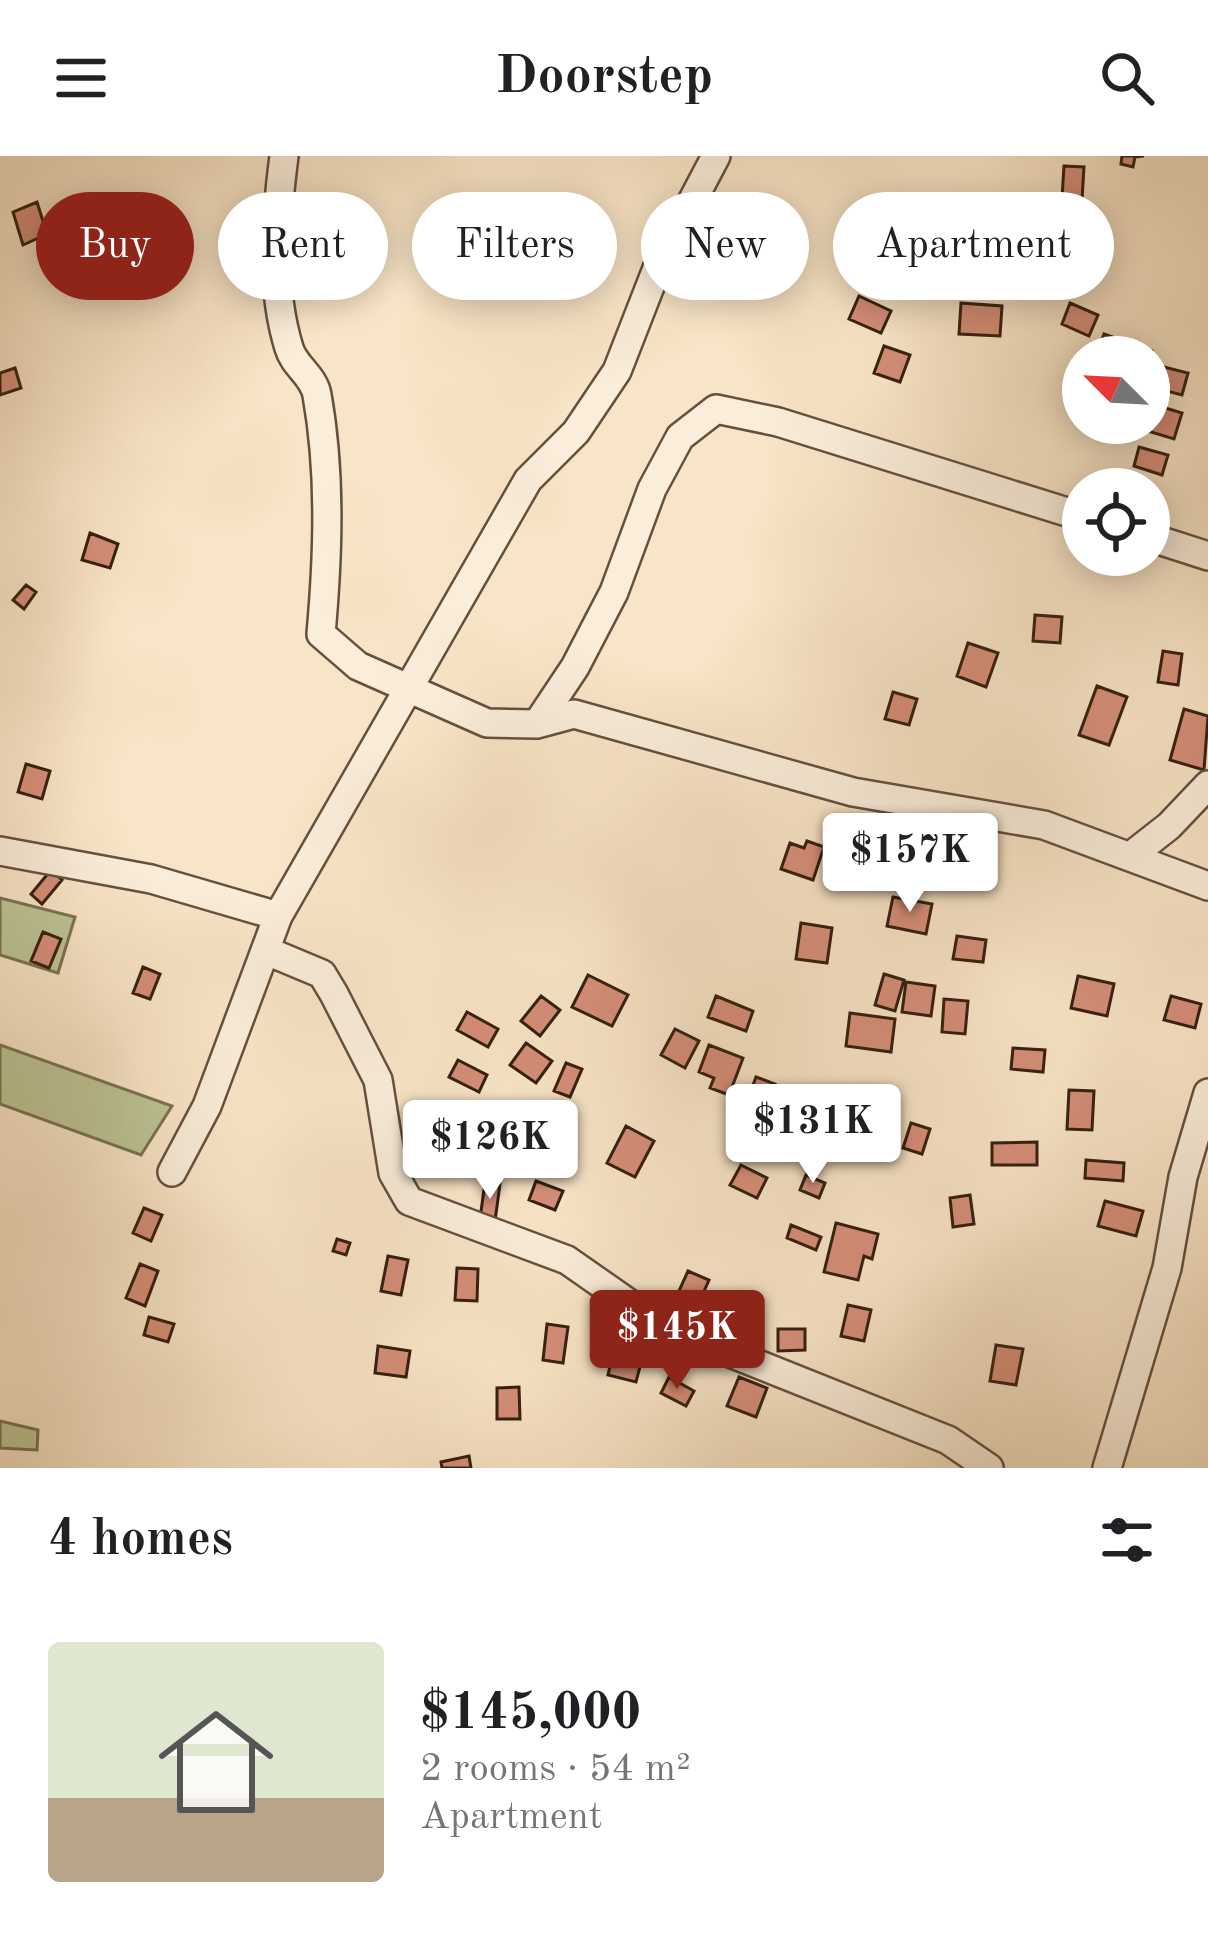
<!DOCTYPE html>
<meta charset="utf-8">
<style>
body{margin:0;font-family:"Old Standard TT",serif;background:#f2f2f2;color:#202124;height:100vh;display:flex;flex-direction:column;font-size:45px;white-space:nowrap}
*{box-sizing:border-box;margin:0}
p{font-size:39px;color:#757577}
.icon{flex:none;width:66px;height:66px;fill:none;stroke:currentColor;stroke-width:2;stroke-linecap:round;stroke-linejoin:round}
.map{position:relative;height:1312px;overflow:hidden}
.side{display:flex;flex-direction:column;background:#fff;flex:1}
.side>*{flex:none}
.hud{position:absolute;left:36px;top:36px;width:1137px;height:108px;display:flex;gap:24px}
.needle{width:78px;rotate:294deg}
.fabs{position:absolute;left:1062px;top:180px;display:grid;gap:24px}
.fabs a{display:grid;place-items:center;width:108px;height:108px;border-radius:50%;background:#fff;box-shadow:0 6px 30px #0003;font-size:60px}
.price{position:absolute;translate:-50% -102px;padding:0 27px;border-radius:12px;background:#fff;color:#222;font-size:39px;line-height:78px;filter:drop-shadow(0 3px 6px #0008)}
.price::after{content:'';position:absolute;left:50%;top:72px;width:36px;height:27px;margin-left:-18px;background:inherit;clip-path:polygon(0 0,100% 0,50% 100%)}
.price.selected{background:#8f2418;color:#fff}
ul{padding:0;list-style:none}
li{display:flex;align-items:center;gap:36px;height:300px;padding:0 48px}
li span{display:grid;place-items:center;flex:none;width:336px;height:240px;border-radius:12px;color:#555}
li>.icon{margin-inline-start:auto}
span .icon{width:144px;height:144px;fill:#fffc;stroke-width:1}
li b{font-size:51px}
h2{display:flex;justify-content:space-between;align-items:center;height:144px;padding:0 48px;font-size:51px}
.pill{padding:0 42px;border-radius:54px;background:#fff;box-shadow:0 6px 30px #0003;font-size:42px;line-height:108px}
.pill.selected{background:#8f2418;color:#fff}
header{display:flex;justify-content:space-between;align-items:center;height:156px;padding:0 48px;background:#fff;font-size:54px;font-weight:600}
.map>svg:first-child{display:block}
.green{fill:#bdc495;stroke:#787252;stroke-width:3}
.building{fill:#d58e78;stroke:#341f10;stroke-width:3}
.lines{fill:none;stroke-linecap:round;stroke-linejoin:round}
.street-casing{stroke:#65503e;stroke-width:32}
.street{stroke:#faedda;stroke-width:27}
</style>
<header><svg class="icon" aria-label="menu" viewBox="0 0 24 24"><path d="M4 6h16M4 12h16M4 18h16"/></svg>Doorstep<svg class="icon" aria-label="search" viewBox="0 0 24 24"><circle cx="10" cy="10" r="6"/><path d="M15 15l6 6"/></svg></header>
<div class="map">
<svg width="1208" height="1312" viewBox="0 0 1208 1312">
<rect width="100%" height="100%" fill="#f8e4c6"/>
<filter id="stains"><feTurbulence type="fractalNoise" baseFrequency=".00167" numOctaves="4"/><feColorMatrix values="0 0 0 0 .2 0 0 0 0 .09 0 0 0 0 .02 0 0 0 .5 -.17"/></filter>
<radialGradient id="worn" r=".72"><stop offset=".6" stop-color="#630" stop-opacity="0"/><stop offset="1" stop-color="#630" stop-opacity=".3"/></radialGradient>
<path class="green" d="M 0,742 L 75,761 L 58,817 L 0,799 Z
M 0,889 L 172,950 L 141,999 L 0,948 Z
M 0,1265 L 38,1274 L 37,1294 L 0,1292 Z"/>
<path class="building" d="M 1122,0 L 1144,0 L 1135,1 L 1133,11 L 1121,8 Z
M 1064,10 L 1084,11 L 1082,44 L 1062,42 Z
M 37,46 L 47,78 L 23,89 L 13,56 Z
M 859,140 L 891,155 L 881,177 L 849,163 Z
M 961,147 L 1002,150 L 1000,180 L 959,178 Z
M 1070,147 L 1098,159 L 1089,180 L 1062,168 Z
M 1104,178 L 1152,195 L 1149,204 L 1096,201 Z
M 884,190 L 910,199 L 900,226 L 874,217 Z
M 1156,209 L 1188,217 L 1182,239 L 1151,231 Z
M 15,212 L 21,232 L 0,239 L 0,217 Z
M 1149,247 L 1182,257 L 1174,283 L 1141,273 L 1149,267 Z
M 1139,291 L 1168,299 L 1162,319 L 1134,310 Z
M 90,377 L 118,388 L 110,412 L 82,404 Z
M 26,429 L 36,436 L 24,453 L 13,444 Z
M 1035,459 L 1062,461 L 1060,487 L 1033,485 Z
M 968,487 L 998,497 L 986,531 L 957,520 Z
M 1163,495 L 1182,498 L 1178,529 L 1158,526 Z
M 1097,530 L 1127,541 L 1109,589 L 1079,579 Z
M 893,536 L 917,543 L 909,569 L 885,563 Z
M 1184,553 L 1208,560 L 1204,614 L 1170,604 Z
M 26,608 L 50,615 L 42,643 L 18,636 Z
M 807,685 L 824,691 L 813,724 L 781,713 L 790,687 L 804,692 Z
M 51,714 L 62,724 L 42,748 L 31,738 Z
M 893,741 L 932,748 L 926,778 L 887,770 Z
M 801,767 L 832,772 L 827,807 L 796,803 Z
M 43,776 L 61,783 L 49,812 L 31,805 Z
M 957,780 L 986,784 L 983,806 L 953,803 Z
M 143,811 L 160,818 L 150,843 L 133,837 Z
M 884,818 L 904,824 L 895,855 L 875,849 Z
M 588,819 L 628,839 L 612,870 L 572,851 Z
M 1078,820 L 1114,828 L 1107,860 L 1071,852 Z
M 906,826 L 935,830 L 931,860 L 902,856 Z
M 541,840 L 560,854 L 540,880 L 521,865 Z
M 716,840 L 753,855 L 746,875 L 708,861 Z
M 1171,840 L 1201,848 L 1195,872 L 1164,864 Z
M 944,843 L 968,845 L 965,878 L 942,876 Z
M 467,856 L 498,873 L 488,891 L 457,874 Z
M 850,857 L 895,863 L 891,896 L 846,890 Z
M 675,873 L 699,885 L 685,912 L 661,899 Z
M 526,887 L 552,905 L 536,927 L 510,909 Z
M 709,889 L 743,902 L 729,939 L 710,932 L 714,922 L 699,916 Z
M 1013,892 L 1045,894 L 1043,916 L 1011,913 Z
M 458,904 L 487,919 L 479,936 L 449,921 Z
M 566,907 L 582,913 L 570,941 L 554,935 Z
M 756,921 L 775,928 L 765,953 L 747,946 Z
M 1069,934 L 1094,935 L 1092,974 L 1067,973 Z
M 911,967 L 930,973 L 922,998 L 903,992 Z
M 626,970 L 654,985 L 635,1021 L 607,1007 Z
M 509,983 L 508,1008 L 469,1008 L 470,984 Z
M 1037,986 L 1037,1009 L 992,1009 L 992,987 Z
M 1086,1004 L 1124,1007 L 1123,1025 L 1085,1022 Z
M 741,1009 L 767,1022 L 757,1042 L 730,1029 Z
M 806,1019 L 825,1027 L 819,1042 L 800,1034 Z
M 536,1025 L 563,1035 L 555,1054 L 529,1044 Z
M 485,1026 L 500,1028 L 495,1065 L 480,1063 Z
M 970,1039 L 974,1068 L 953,1071 L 950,1042 Z
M 1105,1045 L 1143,1055 L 1136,1080 L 1098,1070 Z
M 144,1052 L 162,1059 L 151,1085 L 133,1077 Z
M 836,1067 L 878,1078 L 872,1103 L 864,1100 L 858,1124 L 824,1116 Z
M 791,1069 L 821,1081 L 816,1094 L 787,1082 Z
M 337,1083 L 350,1087 L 346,1099 L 333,1095 Z
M 388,1100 L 408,1104 L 401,1139 L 381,1135 Z
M 140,1108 L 158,1115 L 145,1150 L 126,1142 Z
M 457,1112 L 478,1113 L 477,1145 L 455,1144 Z
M 688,1115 L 709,1124 L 696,1153 L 675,1144 Z
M 848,1149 L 871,1154 L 864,1185 L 841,1180 Z
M 149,1161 L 174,1168 L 168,1186 L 144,1179 Z
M 547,1168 L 568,1171 L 563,1207 L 543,1204 Z
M 778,1173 L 805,1173 L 805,1194 L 778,1195 Z
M 996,1189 L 1023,1193 L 1016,1229 L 990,1225 Z
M 378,1190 L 410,1195 L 406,1221 L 375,1217 Z
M 614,1192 L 643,1199 L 636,1226 L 608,1219 Z
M 669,1221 L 694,1235 L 686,1250 L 661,1237 Z
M 739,1221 L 767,1232 L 756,1261 L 727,1250 Z
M 519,1231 L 520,1263 L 497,1263 L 497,1232 Z
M 469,1300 L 471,1312 L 442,1312 L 441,1306 Z"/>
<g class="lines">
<g class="street-casing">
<path id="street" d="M 284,0 C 276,62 270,131 289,192 C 294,210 314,220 317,239 C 331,317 328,400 321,478 L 358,510 L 487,567 L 537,568 L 574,558 L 853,636 L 1044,669 L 1208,730
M 1149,381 L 1208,400
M 537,568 L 575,511 L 614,436 L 652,333 L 680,281 L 716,253 L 778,266 L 1083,361
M 0,695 L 151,723 L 278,760
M 1132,699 L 1169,670 L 1208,629
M 267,795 L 322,818 L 334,838 L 378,924 L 393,1017 L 409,1045 L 567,1104 L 660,1169 L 948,1284 L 989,1312
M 172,1016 L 207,950 L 278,760 L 528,324 L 576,276 L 617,215 L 658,110 L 716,0
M 1107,1312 L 1167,1112 L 1183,1021 L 1208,937"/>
</g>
<use href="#street" class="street"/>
</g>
<rect width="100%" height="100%" filter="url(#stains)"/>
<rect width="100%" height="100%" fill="url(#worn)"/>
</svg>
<div class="fabs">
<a><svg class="needle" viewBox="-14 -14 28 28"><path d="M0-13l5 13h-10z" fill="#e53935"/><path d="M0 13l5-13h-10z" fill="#757577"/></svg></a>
<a><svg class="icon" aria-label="locate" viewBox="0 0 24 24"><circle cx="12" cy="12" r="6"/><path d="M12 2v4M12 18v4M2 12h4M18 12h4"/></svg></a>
</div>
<b class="price" style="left:910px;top:759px">$157K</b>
<b class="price" style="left:813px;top:1030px">$131K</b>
<b class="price" style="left:490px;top:1046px">$126K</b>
<b class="price selected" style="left:677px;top:1236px">$145K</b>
<div class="hud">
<a class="pill selected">Buy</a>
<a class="pill">Rent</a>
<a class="pill">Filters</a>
<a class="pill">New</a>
<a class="pill">Apartment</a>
</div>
</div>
<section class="side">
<h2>4 homes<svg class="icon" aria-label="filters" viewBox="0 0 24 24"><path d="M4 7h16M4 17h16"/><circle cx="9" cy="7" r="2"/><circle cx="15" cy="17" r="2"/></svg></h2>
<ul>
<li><span style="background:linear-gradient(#dfe7d0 65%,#b9a48a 0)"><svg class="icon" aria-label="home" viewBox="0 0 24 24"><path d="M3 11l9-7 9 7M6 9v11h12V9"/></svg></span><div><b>$145,000</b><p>2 rooms · 54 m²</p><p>Apartment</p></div></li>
</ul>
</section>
